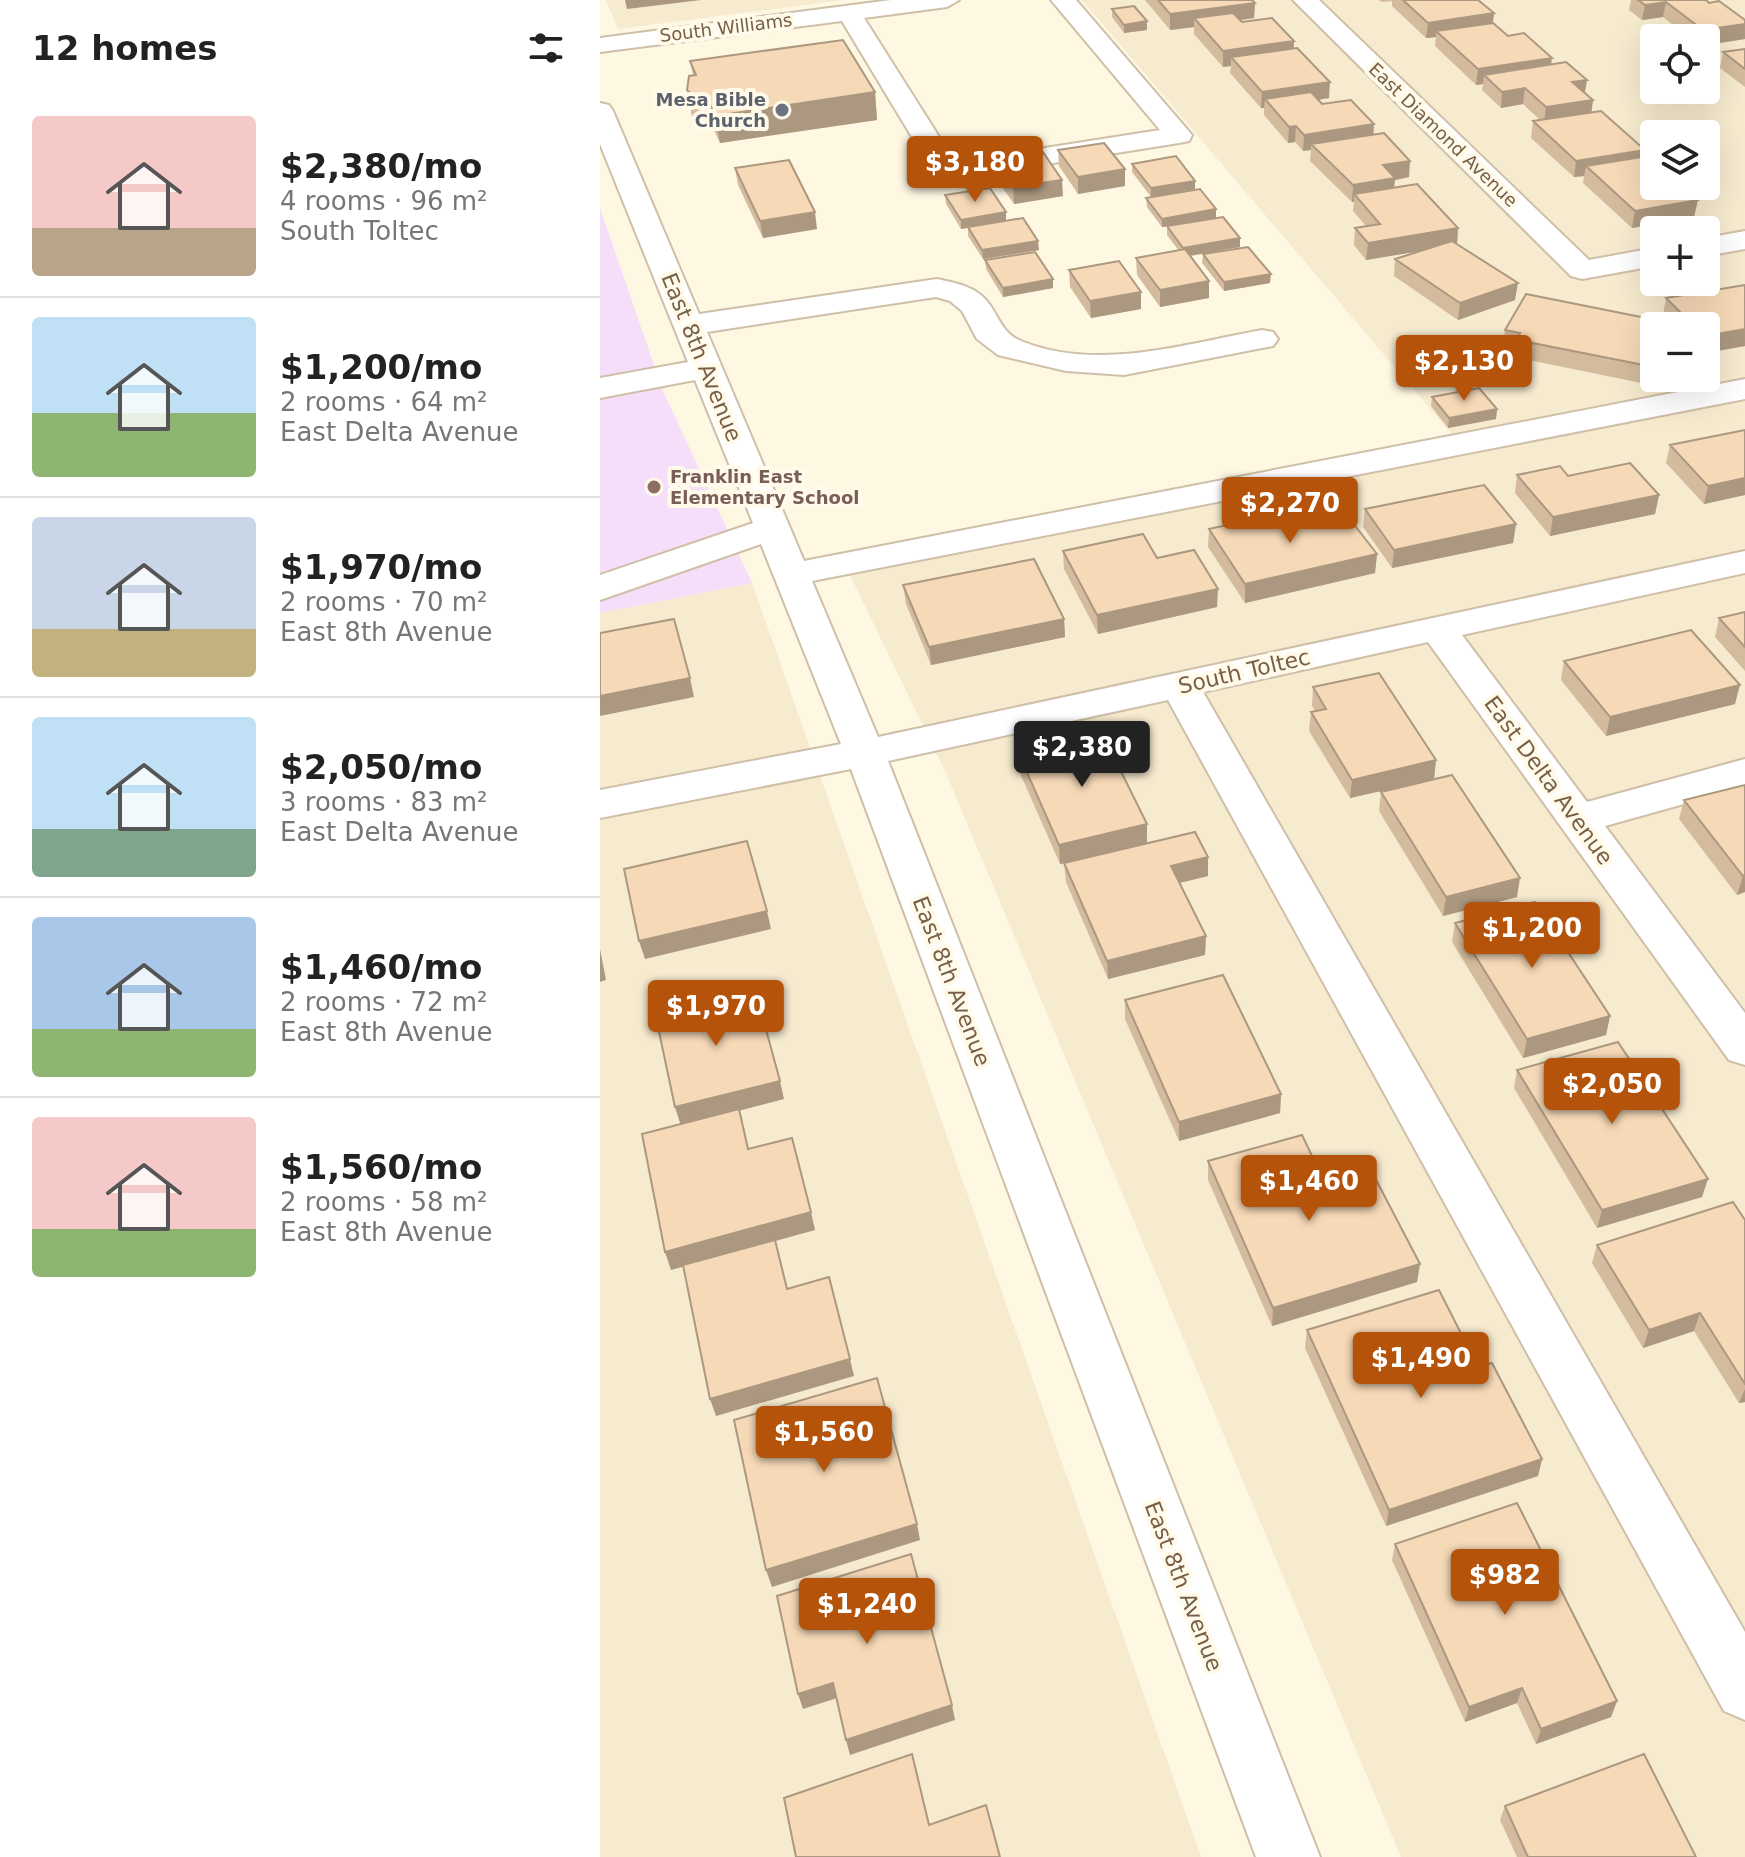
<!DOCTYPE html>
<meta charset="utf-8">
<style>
body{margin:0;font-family:"DejaVu Sans",sans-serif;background:#f6f6f6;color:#222;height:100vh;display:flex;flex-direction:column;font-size:30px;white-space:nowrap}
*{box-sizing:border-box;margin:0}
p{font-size:26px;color:#767676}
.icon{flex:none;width:44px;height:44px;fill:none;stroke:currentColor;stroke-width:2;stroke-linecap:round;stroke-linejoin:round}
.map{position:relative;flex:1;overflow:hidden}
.sheet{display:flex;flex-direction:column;background:#fff;width:600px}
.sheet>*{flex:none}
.tools{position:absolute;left:1040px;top:24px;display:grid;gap:16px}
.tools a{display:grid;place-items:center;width:80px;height:80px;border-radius:8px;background:#fff;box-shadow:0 8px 32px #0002;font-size:40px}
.price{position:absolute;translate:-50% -68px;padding:0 18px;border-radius:8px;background:#b45309;color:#fff;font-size:26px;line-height:52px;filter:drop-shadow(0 2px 4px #0008)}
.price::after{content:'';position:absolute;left:50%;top:48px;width:24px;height:18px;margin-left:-12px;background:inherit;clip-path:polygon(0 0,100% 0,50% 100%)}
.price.selected{background:#222;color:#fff}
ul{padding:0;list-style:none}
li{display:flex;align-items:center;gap:24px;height:200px;padding:0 32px}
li+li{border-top:2px solid #e0e0e0}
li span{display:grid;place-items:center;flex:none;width:224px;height:160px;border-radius:8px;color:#555}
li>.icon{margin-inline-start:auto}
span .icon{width:96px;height:96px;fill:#fffc;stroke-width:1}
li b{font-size:34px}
h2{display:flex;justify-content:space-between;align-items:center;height:96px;padding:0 32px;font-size:34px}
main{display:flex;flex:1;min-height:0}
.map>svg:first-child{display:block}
.residential{fill:#f6eacf;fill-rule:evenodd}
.education{fill:#f4defa}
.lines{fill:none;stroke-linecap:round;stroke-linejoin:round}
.minor-casing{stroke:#d0bfa8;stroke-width:4}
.minor{fill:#fff;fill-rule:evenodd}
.wall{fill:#d4bb9d}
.shaded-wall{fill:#ac9880}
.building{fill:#f6d9b7;stroke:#ac9880;stroke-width:2}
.worship-dot{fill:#6b7280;stroke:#fffaea;stroke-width:3}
.education-dot{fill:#8d6e63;stroke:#fffaea;stroke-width:3}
.labels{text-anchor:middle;stroke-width:8;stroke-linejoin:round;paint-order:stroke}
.far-street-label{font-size:18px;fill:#785f46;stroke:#fffaea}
.far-worship-label{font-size:18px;font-weight:bold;fill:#5b616d;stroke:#fffaea;text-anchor:end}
.far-education-label{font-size:18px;font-weight:bold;fill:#785e54;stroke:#fffaea;text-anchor:start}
.street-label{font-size:22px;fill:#785f46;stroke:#fffaea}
</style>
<main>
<section class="sheet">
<h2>12 homes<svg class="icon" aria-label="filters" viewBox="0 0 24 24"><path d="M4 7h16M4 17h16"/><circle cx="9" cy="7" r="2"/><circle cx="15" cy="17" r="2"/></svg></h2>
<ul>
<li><span style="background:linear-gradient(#f6c9c9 70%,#b9a48a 0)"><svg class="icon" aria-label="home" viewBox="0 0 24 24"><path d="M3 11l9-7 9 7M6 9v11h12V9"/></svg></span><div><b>$2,380/mo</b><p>4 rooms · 96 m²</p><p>South Toltec</p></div></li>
<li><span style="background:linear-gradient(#bfe0f5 60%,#8fb573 0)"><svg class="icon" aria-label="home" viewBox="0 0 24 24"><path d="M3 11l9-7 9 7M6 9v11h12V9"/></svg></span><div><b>$1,200/mo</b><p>2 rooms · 64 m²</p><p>East Delta Avenue</p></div></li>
<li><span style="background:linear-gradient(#c9d6e8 70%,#c2b280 0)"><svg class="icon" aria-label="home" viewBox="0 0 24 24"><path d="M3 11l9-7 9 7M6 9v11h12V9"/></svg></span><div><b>$1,970/mo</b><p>2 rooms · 70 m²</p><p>East 8th Avenue</p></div></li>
<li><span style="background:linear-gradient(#bfe0f5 70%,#7fa58c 0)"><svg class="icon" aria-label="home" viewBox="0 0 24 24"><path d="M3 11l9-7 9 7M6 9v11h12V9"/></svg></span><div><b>$2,050/mo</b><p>3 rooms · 83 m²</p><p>East Delta Avenue</p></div></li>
<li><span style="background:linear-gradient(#a9c7e8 70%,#8fb573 0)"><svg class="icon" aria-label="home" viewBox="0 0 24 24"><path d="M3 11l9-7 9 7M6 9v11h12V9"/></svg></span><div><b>$1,460/mo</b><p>2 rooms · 72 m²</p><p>East 8th Avenue</p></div></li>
<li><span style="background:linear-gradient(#f6c9c9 70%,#8fb573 0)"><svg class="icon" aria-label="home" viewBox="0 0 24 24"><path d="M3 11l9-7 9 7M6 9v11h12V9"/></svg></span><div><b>$1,560/mo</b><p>2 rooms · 58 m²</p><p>East 8th Avenue</p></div></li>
</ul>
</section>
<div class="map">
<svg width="1145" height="1857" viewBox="0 0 1145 1857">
<rect width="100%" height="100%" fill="#fef7e2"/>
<path class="residential" d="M 6,0 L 243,0 L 18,29 Z
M 482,0 L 1145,0 L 1145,1857 L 801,1857 L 345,771 L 250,575 L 867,452 ZM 1054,38 L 1106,38 L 1106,90 L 1054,90 ZM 1054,134 L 1106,134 L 1106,186 L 1054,186 ZM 1054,230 L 1106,230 L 1106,282 L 1054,282 ZM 1054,326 L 1106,326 L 1106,378 L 1054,378 Z
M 152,583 L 601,1857 L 0,1857 L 0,613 Z"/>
<path class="education" d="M 0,208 L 63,391 L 152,583 L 0,613 Z"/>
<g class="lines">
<g class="minor-casing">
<path id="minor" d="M 291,0 L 359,0 L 347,7 L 264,18 L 355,162 L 560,130 L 451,0 L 476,0 L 592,135 L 589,141 L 579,143 L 347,180 L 337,178 L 333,172 L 242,21 L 0,52 L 0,38 Z
M 693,0 L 719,0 L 989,260 L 1054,248 L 1054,266 L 982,279 L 971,276 Z
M 0,103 L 9,105 L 13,111 L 99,314 L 337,279 C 355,283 374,286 386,300 C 399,315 401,333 421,341 C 497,372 585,344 662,330 L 673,332 L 678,339 L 673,346 L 662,348 L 524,375 L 466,371 L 398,355 L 377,339 L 362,311 L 350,301 L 336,297 L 107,332 L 204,561 L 1145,379 L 1145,399 L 212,581 L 278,737 L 1145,551 L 1145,573 L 862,635 L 987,802 L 1145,759 L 1145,787 L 1005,826 L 1145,1013 L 1145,1065 L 1129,1060 L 828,642 L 603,692 L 1145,1632 L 1145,1720 L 1124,1711 L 568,700 L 288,761 L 720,1857 L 656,1857 L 251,769 L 0,818 L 0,790 L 241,744 L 161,544 L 0,600 L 0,575 L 153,523 L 95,380 L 0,398 L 0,378 L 88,362 L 0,144 Z
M 1145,231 L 1145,249 L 1106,256 L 1106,238 Z"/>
</g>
<use href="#minor" class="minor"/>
</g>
<path class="wall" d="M 545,0 L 652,0 L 655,3 L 654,18 L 640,20 L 642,22 L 694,41 L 694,48 L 729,98 L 718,100 L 722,104 L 774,124 L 773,135 L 809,177 L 795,180 L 794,188 L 858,228 L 857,243 L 915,300 L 858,320 L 794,276 L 795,259 L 819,251 L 766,260 L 754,245 L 755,228 L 766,226 L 753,211 L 754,202 L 752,202 L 710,161 L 711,150 L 703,151 L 695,142 L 688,143 L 664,115 L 664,108 L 661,108 L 630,73 L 631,66 L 623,67 L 594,34 L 594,27 L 570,30 Z
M 779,0 L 878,0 L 894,13 L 893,23 L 908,36 L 952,64 L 987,80 L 985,92 L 993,100 L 991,112 L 1045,150 L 1044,156 L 1098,187 L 1094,217 L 1032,228 L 983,183 L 984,176 L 974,177 L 931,138 L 933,121 L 940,120 L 923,104 L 901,108 L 882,90 L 883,84 L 876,85 L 835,46 L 836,37 L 826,38 L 792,6 L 792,1 L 782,2 Z
M 1031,0 L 1106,0 L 1145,20 L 1145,39 L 1106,45 L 1106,38 L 1090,38 L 1063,17 L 1042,20 L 1029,10 Z
M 512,9 L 547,21 L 547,30 L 524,33 L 512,17 Z
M 1145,49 L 1145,87 L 1120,68 L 1123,52 Z
M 90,61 L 275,92 L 277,120 L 120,143 L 114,130 L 107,130 L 92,117 L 87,90 L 93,75 Z
M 458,150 L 525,169 L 525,186 L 478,194 L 459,166 Z
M 394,160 L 463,196 L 414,204 L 395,177 Z
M 532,164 L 595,181 L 595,189 L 551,197 L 532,172 Z
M 135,168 L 217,229 L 163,238 L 138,185 Z
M 345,195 L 406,212 L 406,221 L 439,250 L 383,259 L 368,236 L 368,228 L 361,229 L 346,204 Z
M 546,198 L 616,218 L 640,247 L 590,256 L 609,281 L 609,298 L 560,307 L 537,275 L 536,258 L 579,251 L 567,235 L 567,227 L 562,227 L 547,207 Z
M 603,254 L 670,283 L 624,291 L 602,263 Z
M 385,260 L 453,279 L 453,288 L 403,297 L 386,269 Z
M 469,270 L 541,292 L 541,309 L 491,318 L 470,287 Z
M 1145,285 L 1145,346 L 1106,353 L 1106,326 L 1073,326 L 1063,315 L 1066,298 Z
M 905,330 L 1054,338 L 1054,378 L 1059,378 L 1056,386 L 914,357 L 915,350 L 902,348 Z
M 832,397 L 897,409 L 896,419 L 848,428 L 831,406 Z
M 1145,430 L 1145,495 L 1104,504 L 1066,463 L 1070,445 Z
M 917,475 L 968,476 L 1059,495 L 1055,514 L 950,536 L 915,493 Z
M 765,509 L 916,524 L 913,543 L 792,568 L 763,527 Z
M 679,523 L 777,554 L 775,573 L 645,603 L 608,547 L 609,529 Z
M 463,551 L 557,558 L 617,607 L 498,634 L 464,569 Z
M 303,585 L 464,619 L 465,637 L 331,665 L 306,604 Z
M 1145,612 L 1145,671 L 1115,637 L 1119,618 Z
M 964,661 L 1135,704 L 1006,736 L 961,680 Z
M 713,687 L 836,760 L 834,779 L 750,798 L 709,731 L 711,712 L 715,711 L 712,706 Z
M 418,752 L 547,824 L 547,843 L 460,864 L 419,771 Z
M 1145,785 L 1145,892 L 1137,895 L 1079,819 L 1084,800 Z
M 781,792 L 917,897 L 843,916 L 779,811 Z
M 608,857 L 608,876 L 579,883 L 606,936 L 605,955 L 508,979 L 466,882 L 464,863 Z
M 855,923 L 1010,1016 L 1006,1035 L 923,1058 L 852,942 Z
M 525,1000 L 681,1094 L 680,1113 L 579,1141 L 525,1019 Z
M 917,1070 L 1102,1197 L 997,1228 L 914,1088 Z
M 608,1161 L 727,1187 L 820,1264 L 817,1282 L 672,1326 L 608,1180 Z
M 1145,1220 L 1145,1402 L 1139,1403 L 1094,1331 L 1043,1348 L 992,1263 L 997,1245 Z
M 707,1330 L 878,1367 L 942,1459 L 938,1476 L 786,1526 L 705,1348 Z
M 795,1544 L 1017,1701 L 1011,1717 L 936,1744 L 917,1703 L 865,1722 L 792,1560 Z
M 905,1806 L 1096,1857 L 917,1857 L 900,1820 Z"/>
<path class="shaded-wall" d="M 25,0 L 101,0 L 27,9 Z
M 1066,2 L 1063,17 L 1042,20 L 1045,5 Z
M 655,3 L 654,18 L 601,26 L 594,18 L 594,27 L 570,30 L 570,14 Z
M 894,13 L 892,29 L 836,31 L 836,37 L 826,38 L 828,23 Z
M 547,21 L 547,30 L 524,33 L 524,25 Z
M 1145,24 L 1145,39 L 1106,45 L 1106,38 L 1101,38 L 1103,30 Z
M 694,41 L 693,57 L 631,57 L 631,66 L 623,67 L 623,51 Z
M 952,58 L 950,74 L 884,75 L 883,84 L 876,85 L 878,69 Z
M 987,80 L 984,96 L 972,82 Z
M 730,82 L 729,98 L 671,107 L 665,99 L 664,108 L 661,108 L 662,92 Z
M 925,88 L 923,104 L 901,108 L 902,92 Z
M 275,92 L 277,120 L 120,143 L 115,116 Z
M 993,100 L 991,116 L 944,123 L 946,107 Z
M 109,102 L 114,130 L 107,130 L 102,103 Z
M 774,124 L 773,140 L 711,144 L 711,150 L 703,151 L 704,135 Z
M 696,126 L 695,142 L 688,143 L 689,127 Z
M 1045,150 L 1042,166 L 986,166 L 984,176 L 974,177 L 976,161 Z
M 810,161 L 809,177 L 795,180 L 793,195 L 754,194 L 754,202 L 752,202 L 753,185 L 783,165 Z
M 525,169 L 525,186 L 478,194 L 478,177 Z
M 462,180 L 463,196 L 414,204 L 413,187 Z
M 595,181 L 595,189 L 551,197 L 551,188 Z
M 1098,187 L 1095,201 L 1098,200 L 1094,217 L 1032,228 L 1035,211 L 1085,189 Z
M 616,209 L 616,218 L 562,227 L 562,219 Z
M 215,212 L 217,229 L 163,238 L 160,221 Z
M 406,212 L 406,221 L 361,229 L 361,220 Z
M 858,228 L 857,245 L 766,260 L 768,243 Z
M 640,238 L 640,247 L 583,257 L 583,248 Z
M 438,241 L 439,250 L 383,259 L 382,250 Z
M 671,274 L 670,283 L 624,291 L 624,282 Z
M 453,279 L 453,288 L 403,297 L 403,288 Z
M 609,281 L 609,298 L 560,307 L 560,290 Z
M 918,283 L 915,300 L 858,320 L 860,303 Z
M 541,292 L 541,309 L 491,318 L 490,301 Z
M 1051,319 L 1048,336 L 1039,353 L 1043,336 Z
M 1145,329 L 1145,346 L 1106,353 L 1106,336 Z
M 897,409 L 896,419 L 848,428 L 849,418 Z
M 1145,478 L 1145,495 L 1104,504 L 1108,486 Z
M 1059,495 L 1055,514 L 950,536 L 953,517 Z
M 916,524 L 913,543 L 792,568 L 794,550 Z
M 777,554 L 775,573 L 645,603 L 645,584 Z
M 618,589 L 617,607 L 498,634 L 497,615 Z
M 464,619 L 465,637 L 331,665 L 329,647 Z
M 90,678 L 94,697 L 0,716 L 0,696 Z
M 1140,685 L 1135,704 L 1006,736 L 1010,717 Z
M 836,760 L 834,779 L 750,798 L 752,780 Z
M 547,824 L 547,843 L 460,864 L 459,845 Z
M 608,857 L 608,876 L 571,885 L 571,866 Z
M 1145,875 L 1145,892 L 1137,895 L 1143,876 Z
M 920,878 L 917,897 L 843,916 L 846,897 Z
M 167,911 L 171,929 L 45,959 L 39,941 Z
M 606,936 L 605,955 L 508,979 L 507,961 Z
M 0,949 L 6,980 L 0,982 Z
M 1010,1016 L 1006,1035 L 923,1058 L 927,1039 Z
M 180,1081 L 184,1099 L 81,1126 L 75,1107 Z
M 681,1094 L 680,1113 L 579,1141 L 579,1122 Z
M 1108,1179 L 1102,1197 L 997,1228 L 1002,1210 Z
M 211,1212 L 215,1230 L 71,1270 L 65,1252 Z
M 820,1264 L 817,1282 L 672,1326 L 673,1308 Z
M 1100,1313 L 1094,1331 L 1043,1348 L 1049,1330 Z
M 250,1359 L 254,1376 L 116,1416 L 110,1399 Z
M 1145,1389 L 1145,1402 L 1139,1403 Z
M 942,1459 L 938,1476 L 786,1526 L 789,1510 Z
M 317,1524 L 320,1540 L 172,1587 L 166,1570 Z
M 233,1683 L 237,1698 L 203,1709 L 198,1694 Z
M 922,1688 L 917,1703 L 865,1722 L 869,1707 Z
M 1017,1701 L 1011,1717 L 936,1744 L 941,1729 Z
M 352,1705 L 355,1720 L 250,1755 L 246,1740 Z"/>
<path class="building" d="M 558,0 L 652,0 L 655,3 L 570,14 Z
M 803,0 L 878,0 L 894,13 L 828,23 Z
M 1038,0 L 1106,0 L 1109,3 L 1119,1 L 1145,20 L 1145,24 L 1103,30 L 1066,2 L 1045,5 Z
M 534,6 L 547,21 L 524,25 L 512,9 Z
M 633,13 L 642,22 L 672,18 L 694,41 L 623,51 L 594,18 Z
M 893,23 L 908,36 L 924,33 L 952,58 L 878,69 L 836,31 Z
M 243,40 L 275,92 L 115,116 L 109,102 L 102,103 L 87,90 L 89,76 L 96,75 L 90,61 Z
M 697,48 L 730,82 L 662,92 L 631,57 Z
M 1145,49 L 1145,69 L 1123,52 Z
M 966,62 L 987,80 L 972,82 L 993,100 L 946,107 L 925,88 L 902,92 L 884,75 Z
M 711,92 L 722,104 L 751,100 L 774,124 L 704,135 L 696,126 L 689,127 L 665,99 Z
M 1001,111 L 1045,150 L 976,161 L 933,121 Z
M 784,133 L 810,161 L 783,165 L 795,178 L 753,185 L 711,144 Z
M 504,143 L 525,169 L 478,177 L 458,150 Z
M 443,152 L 462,180 L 413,187 L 394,160 Z
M 1054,155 L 1054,186 L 1097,186 L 1098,187 L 1085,189 L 1098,200 L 1035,211 L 986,166 Z
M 576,156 L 595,181 L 551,188 L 532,164 Z
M 189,160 L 215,212 L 160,221 L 135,168 Z
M 817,184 L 858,228 L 768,243 L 755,228 L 780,224 L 754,194 Z
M 390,188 L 406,212 L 361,220 L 345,195 Z
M 600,189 L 616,209 L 562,219 L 546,198 Z
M 623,217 L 640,238 L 583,248 L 567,226 Z
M 423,218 L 438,241 L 382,250 L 368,227 Z
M 852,241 L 918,283 L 860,303 L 795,259 Z
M 648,247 L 671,274 L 624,282 L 603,254 Z
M 585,249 L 609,281 L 560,290 L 536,258 Z
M 435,252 L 453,279 L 403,288 L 385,260 Z
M 519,261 L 541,292 L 490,301 L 469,270 Z
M 1145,285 L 1145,329 L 1106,336 L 1106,326 L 1094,326 L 1066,298 Z
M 926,294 L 1051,319 L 1043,336 L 1054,338 L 1054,367 L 917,340 L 920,333 L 905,330 Z
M 879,388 L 897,409 L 849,418 L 832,397 Z
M 1145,430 L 1145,478 L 1108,486 L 1070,445 Z
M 1030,463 L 1059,495 L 953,517 L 917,475 L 960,466 L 968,476 Z
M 884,485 L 916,524 L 794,550 L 765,509 Z
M 742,509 L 777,554 L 645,584 L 609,529 L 673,515 L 679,523 Z
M 543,534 L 557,558 L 594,550 L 618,589 L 497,615 L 463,551 Z
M 434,559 L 464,619 L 329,647 L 303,585 Z
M 1145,612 L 1145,647 L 1119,618 Z
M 74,619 L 90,678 L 0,696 L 0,633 Z
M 1091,630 L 1140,685 L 1010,717 L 964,661 Z
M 779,673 L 836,760 L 752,780 L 711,712 L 726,709 L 713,687 Z
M 502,733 L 547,824 L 459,845 L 418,752 Z
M 852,775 L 920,878 L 846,897 L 781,792 Z
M 1145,785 L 1145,875 L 1143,876 L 1084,800 Z
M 595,832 L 608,857 L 571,866 L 606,936 L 507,961 L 464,863 Z
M 147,841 L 167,911 L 39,941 L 24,869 Z
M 935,902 L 1010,1016 L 927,1039 L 855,923 Z
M 623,975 L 681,1094 L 579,1122 L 525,1000 Z
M 155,989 L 180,1081 L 75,1107 L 55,1013 Z
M 1018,1042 L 1108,1179 L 1002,1210 L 917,1070 Z
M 139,1109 L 148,1149 L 192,1138 L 211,1212 L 65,1252 L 42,1134 Z
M 702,1135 L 727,1187 L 773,1174 L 820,1264 L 673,1308 L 608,1161 Z
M 1133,1202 L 1145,1220 L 1145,1384 L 1100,1313 L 1049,1330 L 997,1245 Z
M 175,1240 L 187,1289 L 229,1277 L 250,1359 L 110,1399 L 83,1265 Z
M 839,1290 L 878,1367 L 892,1363 L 942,1459 L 789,1510 L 707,1330 Z
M 277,1378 L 317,1524 L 166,1570 L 134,1420 Z
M 917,1503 L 1017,1701 L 941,1729 L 922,1688 L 869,1707 L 795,1544 Z
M 311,1554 L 352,1705 L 246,1740 L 233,1683 L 198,1694 L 177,1596 Z
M 312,1754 L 329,1825 L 386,1805 L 400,1857 L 196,1857 L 184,1798 Z
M 1044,1754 L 1096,1857 L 928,1857 L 905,1806 Z"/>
<circle class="worship-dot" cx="182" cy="110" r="8"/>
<circle class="education-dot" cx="54" cy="487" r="8"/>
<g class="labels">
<g class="far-street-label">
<text transform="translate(126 28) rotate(-7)" y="6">South Williams</text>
<text transform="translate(843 135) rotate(44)" y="6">East Diamond Avenue</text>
</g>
<g class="far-worship-label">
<text x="166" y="106">Mesa Bible<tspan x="166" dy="21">Church</tspan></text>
</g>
<g class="far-education-label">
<text x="70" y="483">Franklin East<tspan x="70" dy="21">Elementary School</tspan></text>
</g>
<g class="street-label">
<text transform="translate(102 357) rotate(68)" y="8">East 8th Avenue</text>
<text transform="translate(644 671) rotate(-13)" y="8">South Toltec</text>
<text transform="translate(949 780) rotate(54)" y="8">East Delta Avenue</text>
<text transform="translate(352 981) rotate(69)" y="8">East 8th Avenue</text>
<text transform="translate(584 1586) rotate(69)" y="8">East 8th Avenue</text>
</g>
</g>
</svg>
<div class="tools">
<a><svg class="icon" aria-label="locate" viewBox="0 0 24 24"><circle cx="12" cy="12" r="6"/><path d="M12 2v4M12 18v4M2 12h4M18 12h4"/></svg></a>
<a><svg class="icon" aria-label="layers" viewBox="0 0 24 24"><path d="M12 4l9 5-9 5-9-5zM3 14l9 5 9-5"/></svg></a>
<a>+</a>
<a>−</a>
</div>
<b class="price" style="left:375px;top:204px">$3,180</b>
<b class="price" style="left:864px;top:403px">$2,130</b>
<b class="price" style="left:690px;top:545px">$2,270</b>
<b class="price selected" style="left:482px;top:789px">$2,380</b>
<b class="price" style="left:932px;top:970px">$1,200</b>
<b class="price" style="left:116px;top:1048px">$1,970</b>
<b class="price" style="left:1012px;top:1126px">$2,050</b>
<b class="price" style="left:709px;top:1223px">$1,460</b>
<b class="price" style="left:821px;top:1400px">$1,490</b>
<b class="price" style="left:224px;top:1474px">$1,560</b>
<b class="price" style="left:905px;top:1617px">$982</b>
<b class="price" style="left:267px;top:1646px">$1,240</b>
</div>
</main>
